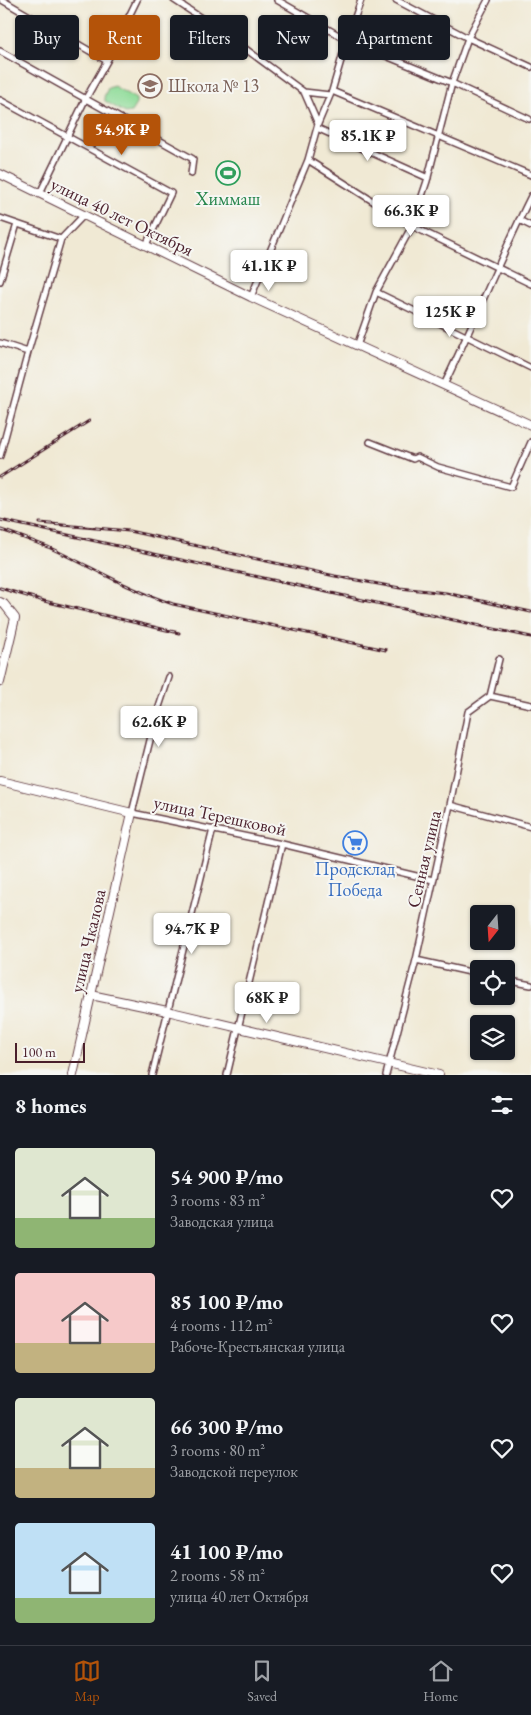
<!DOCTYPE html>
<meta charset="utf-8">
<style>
body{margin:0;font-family:"EB Garamond",serif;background:#20242c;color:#f1f3f6;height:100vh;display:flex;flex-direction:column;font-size:19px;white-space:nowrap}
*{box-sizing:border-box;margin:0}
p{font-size:16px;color:#9ea1a6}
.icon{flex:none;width:28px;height:28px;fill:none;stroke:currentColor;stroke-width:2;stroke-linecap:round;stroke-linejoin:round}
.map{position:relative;height:1075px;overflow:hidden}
.drawer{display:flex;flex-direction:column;background:#171b24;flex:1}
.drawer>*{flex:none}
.hud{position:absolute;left:15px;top:15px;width:501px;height:45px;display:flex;gap:10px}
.needle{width:32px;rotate:197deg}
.tools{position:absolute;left:470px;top:905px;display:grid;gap:10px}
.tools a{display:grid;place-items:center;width:45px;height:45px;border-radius:5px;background:#171b24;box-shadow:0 1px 4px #0004;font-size:25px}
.scale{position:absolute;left:15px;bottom:12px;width:70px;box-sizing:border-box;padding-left:5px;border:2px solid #4a1f2b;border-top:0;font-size:14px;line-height:18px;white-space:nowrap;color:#4a1f2b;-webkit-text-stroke:4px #f6f6f2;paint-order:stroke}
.price{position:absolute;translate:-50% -42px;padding:0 11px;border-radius:5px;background:#fff;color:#222;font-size:16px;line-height:32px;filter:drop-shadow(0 1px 2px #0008)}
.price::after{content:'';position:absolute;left:50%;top:30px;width:15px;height:11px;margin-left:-8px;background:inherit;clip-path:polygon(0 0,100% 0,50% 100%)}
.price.current{background:#b45309;color:#fff}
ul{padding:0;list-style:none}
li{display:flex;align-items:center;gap:15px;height:125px;padding:0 15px}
li span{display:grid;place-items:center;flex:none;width:140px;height:100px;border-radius:5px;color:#555}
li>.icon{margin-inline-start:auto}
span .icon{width:60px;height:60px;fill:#fffc;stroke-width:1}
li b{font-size:21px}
h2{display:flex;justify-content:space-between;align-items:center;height:60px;padding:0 15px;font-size:21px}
.pill{padding:0 18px;border-radius:5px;background:#171b24;box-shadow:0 1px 4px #0004;font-size:18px;line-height:45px}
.pill.current{background:#b45309;color:#fff}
.tabs{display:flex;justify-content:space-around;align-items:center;height:70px;border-top:1px solid #363941;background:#171b24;font-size:14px;color:#9ea1a6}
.tabs a{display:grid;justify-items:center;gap:2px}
.tabs .current{color:#b45309}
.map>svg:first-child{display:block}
.grass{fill:#8edb98;stroke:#6c7d62}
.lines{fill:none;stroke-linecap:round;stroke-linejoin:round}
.street-casing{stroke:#633d44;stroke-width:8}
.secondary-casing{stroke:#633d44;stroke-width:10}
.street{stroke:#fff;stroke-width:5}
.secondary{stroke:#fff;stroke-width:8}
.rail-casing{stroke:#4a1f2b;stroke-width:3}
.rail{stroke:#f6f6f2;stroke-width:1;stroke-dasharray:4;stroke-linecap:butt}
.labels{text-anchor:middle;stroke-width:4;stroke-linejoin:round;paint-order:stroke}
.education-label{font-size:18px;fill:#785e54;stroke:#f6f6f2;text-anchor:start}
.leisure-label{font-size:18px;fill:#27864d;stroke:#f6f6f2}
.street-label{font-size:18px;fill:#4a1f2b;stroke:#f6f6f2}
.shop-label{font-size:18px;fill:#366cbe;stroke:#f6f6f2}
</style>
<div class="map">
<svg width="531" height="1075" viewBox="0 0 531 1075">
<rect width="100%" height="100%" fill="#f6f6f2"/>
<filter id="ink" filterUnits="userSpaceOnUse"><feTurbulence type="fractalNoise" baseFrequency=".02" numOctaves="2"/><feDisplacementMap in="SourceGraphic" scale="10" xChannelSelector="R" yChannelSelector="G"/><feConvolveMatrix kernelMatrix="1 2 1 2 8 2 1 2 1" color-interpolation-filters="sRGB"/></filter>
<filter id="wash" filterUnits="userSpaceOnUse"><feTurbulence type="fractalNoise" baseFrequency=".0096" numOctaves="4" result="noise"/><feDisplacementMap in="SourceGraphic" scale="20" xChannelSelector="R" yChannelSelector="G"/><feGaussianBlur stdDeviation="1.12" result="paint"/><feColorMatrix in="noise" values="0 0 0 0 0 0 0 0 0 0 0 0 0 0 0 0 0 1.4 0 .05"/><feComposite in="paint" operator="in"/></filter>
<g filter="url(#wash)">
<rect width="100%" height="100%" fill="#f0e9d4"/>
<path class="grass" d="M 114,86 L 136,99 L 136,104 L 131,112 L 125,113 L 105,101 L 104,97 L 108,88 Z"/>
</g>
<g filter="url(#ink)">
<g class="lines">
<g class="street-casing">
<path id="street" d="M 2,0 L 107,61
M 174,0 L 224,33 L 304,92 L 318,124
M 277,0 L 347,40 L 452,83 L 529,119
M 396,0 L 468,38 L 531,67
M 0,51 L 193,159 L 191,174
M 332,91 L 531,175
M 304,92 L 330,95
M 0,100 L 171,193 L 146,245
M 317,128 L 428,178
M 308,160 L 412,226 L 531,284
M 40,193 L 85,100 L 107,61 L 137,0
M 0,218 L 61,239
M 519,220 L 531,226
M 0,281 L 17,224
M 376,292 L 531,368
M 251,297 L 308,160 L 318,124 L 332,91 L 347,40 L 361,0
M 0,343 L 28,352
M 357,346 L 376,292 L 412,226 L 427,181 L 452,83 L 468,38 L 488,0
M 444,385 C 474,323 500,258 531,196
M 370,442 L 413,459 L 417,457 L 438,467 L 511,487 L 531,442
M 0,456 L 28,352 L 61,239 L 84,215
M 169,677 L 156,716 L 132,813 L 282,844 L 433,880
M 490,696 L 531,705
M 450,805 L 531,827
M 416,960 L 479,974
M 506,980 L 531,985
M 152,1075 L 213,829
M 227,1075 L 282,844
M 386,1075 L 416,960 L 450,805 L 468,712 L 490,696 L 499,659"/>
</g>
<g class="secondary-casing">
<path id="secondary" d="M 0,174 L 251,297 L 531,425
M 0,602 L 4,604 L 15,618 L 0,682
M 0,781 L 132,813 L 73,1075
M 91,995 L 167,1011 L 439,1075"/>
</g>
<use href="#street" class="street"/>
<use href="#secondary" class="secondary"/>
<g class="rail-casing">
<path id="rail" d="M 0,477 L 89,421
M 0,520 L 531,637
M 40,523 L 129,531 L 335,576 L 400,588 L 446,593 L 531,612
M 1,530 C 17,535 32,541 48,547 C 90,566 129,590 173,604 L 386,650
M 0,588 L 44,601 L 179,633"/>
</g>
<use href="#rail" class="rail"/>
</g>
</g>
<defs>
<g id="school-ring" transform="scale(1.25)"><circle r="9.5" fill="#f6f6f2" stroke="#8d6e63" stroke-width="1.5"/><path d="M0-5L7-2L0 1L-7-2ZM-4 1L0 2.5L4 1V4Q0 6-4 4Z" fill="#8d6e63"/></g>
<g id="stadium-ring" transform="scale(1.25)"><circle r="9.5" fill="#f6f6f2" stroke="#2e9e5b" stroke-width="1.5"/><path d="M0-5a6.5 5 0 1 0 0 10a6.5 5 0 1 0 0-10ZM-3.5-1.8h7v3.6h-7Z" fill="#2e9e5b"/></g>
<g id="supermarket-ring" transform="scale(1.25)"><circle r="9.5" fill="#f6f6f2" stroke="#3f7fe0" stroke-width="1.5"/><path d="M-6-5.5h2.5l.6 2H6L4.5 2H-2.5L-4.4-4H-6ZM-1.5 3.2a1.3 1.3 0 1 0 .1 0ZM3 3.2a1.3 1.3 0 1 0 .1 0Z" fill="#3f7fe0"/></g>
</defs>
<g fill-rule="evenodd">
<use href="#school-ring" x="150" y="86"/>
<use href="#stadium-ring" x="228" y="173"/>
<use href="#supermarket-ring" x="355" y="843"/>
</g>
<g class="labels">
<g class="education-label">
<text x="168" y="92">Школа № 13</text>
</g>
<g class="leisure-label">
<text x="228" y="205">Химмаш</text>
</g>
<g class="street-label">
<text transform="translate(122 217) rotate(26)" y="6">улица 40 лет Октября</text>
<text transform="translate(220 816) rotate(12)" y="6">улица Терешковой</text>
<text transform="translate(424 859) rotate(-77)" y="6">Сенная улица</text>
<text transform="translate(88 941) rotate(-77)" y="6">улица Чкалова</text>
</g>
<g class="shop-label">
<text x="355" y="875">Продсклад<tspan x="355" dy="21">Победа</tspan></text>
</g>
</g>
</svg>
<div class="tools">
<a><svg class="needle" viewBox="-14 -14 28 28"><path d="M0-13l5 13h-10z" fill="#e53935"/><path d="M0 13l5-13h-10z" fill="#9ea1a6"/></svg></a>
<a><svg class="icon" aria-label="locate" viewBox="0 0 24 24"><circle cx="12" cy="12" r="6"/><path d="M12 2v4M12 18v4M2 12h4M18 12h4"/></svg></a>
<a><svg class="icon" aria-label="layers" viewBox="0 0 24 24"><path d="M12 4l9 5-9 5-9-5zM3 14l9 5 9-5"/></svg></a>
</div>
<div class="scale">100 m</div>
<b class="price current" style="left:122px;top:156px">54.9K ₽</b>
<b class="price" style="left:368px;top:162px">85.1K ₽</b>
<b class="price" style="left:411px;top:237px">66.3K ₽</b>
<b class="price" style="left:269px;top:292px">41.1K ₽</b>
<b class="price" style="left:450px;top:338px">125K ₽</b>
<b class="price" style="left:159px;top:748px">62.6K ₽</b>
<b class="price" style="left:192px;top:955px">94.7K ₽</b>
<b class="price" style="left:267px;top:1024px">68K ₽</b>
<div class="hud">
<a class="pill">Buy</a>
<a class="pill current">Rent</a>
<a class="pill">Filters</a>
<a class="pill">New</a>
<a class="pill">Apartment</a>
</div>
</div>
<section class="drawer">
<h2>8 homes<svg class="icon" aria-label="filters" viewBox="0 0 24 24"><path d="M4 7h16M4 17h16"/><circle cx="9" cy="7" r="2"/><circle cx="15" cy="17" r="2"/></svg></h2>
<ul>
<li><span style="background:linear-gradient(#dfe7d0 70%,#8fb573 0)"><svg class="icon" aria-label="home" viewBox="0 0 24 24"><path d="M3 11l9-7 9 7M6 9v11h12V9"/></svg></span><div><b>54 900 ₽/mo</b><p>3 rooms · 83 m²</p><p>Заводская улица</p></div><svg class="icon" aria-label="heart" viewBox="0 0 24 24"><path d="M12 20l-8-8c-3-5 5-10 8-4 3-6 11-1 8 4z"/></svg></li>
<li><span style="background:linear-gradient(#f6c9c9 70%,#c2b280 0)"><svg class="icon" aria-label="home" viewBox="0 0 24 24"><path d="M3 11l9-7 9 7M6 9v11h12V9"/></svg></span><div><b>85 100 ₽/mo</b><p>4 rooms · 112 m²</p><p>Рабоче-Крестьянская улица</p></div><svg class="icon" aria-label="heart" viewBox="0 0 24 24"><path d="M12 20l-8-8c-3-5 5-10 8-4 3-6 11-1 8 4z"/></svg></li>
<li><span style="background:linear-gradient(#dfe7d0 70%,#c2b280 0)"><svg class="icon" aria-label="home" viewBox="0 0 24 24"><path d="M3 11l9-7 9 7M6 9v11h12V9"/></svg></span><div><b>66 300 ₽/mo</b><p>3 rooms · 80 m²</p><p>Заводской переулок</p></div><svg class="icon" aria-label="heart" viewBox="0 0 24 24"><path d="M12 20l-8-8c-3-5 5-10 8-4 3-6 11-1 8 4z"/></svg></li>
<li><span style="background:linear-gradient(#bfe0f5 75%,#8fb573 0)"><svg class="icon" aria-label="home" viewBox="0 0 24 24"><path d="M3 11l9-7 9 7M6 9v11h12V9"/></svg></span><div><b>41 100 ₽/mo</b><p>2 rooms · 58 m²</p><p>улица 40 лет Октября</p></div><svg class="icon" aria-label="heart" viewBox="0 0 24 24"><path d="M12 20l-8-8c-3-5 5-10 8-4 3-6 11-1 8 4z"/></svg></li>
</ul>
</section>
<nav class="tabs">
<a class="current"><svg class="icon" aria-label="map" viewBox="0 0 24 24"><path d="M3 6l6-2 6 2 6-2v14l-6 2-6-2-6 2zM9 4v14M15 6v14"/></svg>Map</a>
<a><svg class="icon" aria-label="saved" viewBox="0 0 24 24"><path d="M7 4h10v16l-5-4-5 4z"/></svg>Saved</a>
<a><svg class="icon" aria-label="home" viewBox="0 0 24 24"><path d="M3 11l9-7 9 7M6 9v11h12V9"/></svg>Home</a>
</nav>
